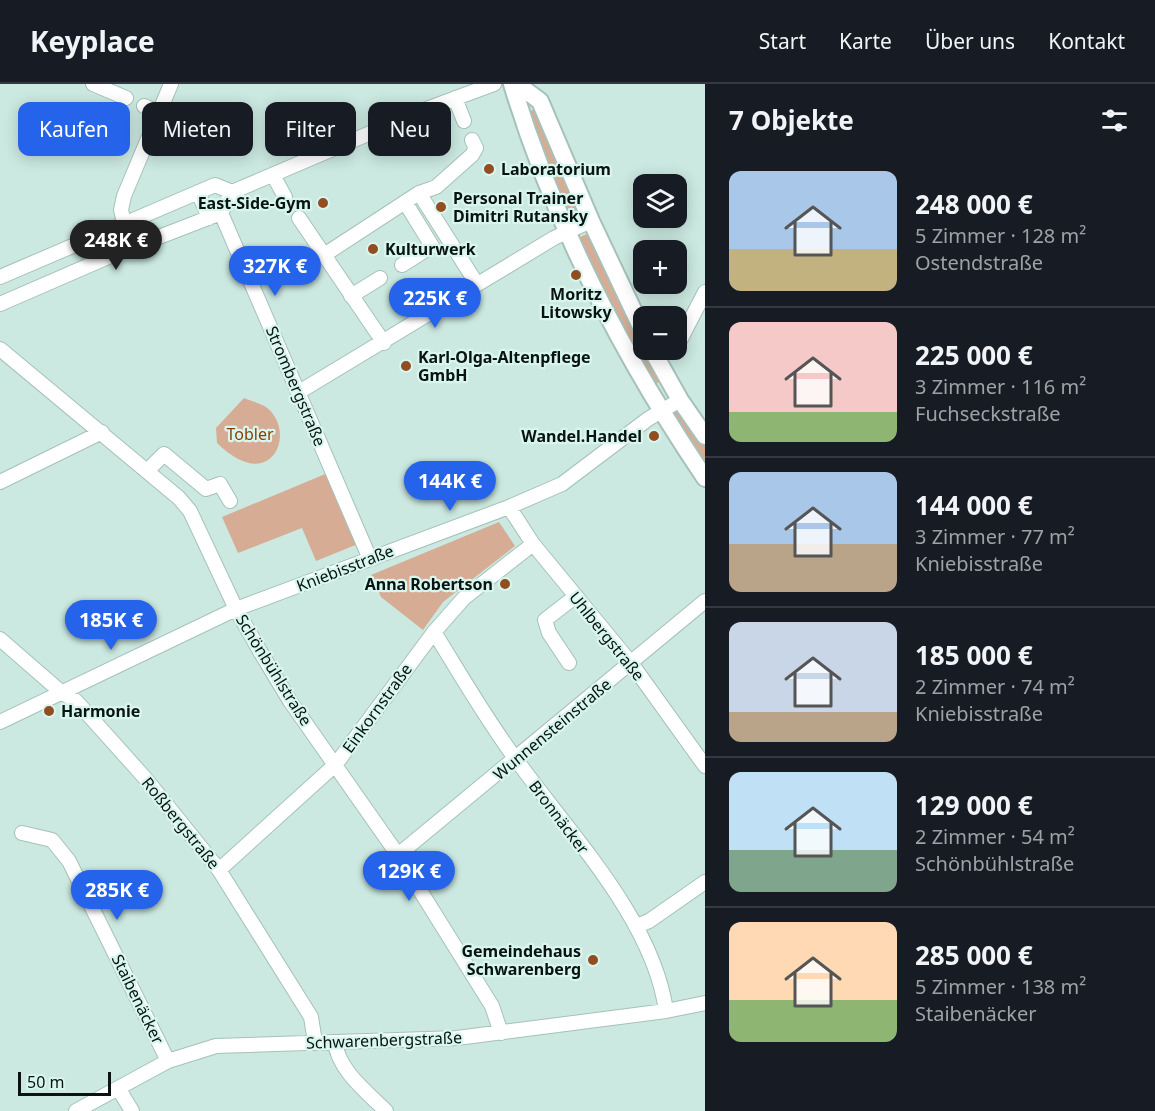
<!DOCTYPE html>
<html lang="de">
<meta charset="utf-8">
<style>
body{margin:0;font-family:"Noto Sans",sans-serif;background:#242831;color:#f1f3f6;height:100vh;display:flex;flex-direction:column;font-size:22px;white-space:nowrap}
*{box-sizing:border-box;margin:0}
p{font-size:20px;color:#9ea1a6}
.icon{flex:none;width:33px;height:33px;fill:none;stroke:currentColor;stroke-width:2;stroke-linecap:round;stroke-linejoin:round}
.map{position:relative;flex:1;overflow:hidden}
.details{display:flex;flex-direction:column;background:#171b24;width:450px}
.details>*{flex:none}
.banner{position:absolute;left:18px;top:18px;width:570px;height:54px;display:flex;gap:12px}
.tools{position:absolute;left:633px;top:90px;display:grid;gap:12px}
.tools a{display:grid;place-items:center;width:54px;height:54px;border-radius:12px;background:#171b24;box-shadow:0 3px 15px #0003;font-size:30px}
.scale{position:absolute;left:18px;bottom:15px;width:93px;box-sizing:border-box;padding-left:6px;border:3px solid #091311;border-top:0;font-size:16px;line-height:21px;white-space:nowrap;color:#091311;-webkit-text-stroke:4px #d8f6ee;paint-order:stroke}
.price{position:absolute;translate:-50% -51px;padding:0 14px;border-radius:21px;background:#2563eb;color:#fff;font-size:20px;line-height:39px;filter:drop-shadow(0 2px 3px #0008)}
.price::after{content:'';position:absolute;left:50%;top:36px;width:18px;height:14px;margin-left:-9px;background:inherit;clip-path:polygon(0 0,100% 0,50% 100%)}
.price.active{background:#222;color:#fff}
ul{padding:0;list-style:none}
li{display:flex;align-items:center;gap:18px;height:150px;padding:0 24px}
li+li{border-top:2px solid #363941}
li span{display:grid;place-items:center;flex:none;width:168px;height:120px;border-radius:12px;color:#555}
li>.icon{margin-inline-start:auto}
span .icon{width:72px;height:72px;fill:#fffc;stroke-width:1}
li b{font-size:26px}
h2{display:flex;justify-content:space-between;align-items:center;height:72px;padding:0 24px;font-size:26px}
.chip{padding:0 21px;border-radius:12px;background:#171b24;box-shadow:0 3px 15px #0003;font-size:21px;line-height:54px}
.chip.active{background:#2563eb;color:#fff}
header{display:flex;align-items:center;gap:36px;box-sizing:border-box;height:84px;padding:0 30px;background:#171b24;border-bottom:2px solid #363941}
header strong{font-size:28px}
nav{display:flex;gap:33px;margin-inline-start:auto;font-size:21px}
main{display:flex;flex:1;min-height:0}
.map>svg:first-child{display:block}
.green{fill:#d6ac94}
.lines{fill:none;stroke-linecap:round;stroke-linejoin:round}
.minor-tunnel{stroke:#aec9c2;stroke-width:14;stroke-dasharray:14 7;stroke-linecap:butt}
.minor-casing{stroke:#a5c1ba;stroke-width:16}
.major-casing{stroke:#a5c1ba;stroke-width:20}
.minor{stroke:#fff;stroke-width:14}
.major{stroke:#fff;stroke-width:16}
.poi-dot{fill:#924d21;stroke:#d8f6ee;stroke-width:2}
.labels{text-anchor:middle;stroke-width:4.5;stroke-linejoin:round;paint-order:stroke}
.poi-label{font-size:16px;font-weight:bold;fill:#091311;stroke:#d8f6ee;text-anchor:start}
.street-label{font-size:16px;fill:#091311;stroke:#d8f6ee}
.park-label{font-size:16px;fill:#893e01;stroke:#d8f6ee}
</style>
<header>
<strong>Keyplace</strong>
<nav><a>Start</a><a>Karte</a><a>Über uns</a><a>Kontakt</a></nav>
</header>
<main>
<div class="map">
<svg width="705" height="1027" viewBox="0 0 705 1027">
<rect width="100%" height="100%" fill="#cbe9e1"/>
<path class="green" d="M 537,24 L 582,131 L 571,136 L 526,29 Z
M 589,149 L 644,266 L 662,296 L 653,302 L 578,154 Z
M 244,314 C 251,317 260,319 266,323 C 298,347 272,413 217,359 L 216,344 Z
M 679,323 L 705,361 L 705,380 L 671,330 Z
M 330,388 L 358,460 L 316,477 L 302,444 L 238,469 L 222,433 Z
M 499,438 L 515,462 L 443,518 L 423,546 L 381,513 L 371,491 Z"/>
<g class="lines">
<path class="minor-tunnel" d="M 285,113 L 299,134"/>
<g class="minor-casing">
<path id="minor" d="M 93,0 L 126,14
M 455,14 L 464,37
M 144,22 L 158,28
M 273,91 L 285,113
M 198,108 L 209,134
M 419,109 L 477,200
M 221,129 L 370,475
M 299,134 L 384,259
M 124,139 L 121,126 L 124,112 L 171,0
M 324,171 L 419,109 L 436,103 L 472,71 L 476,64 L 472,56
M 402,181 L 432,162 L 405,118
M 0,193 L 215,101 L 232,108
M 351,212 L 380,194
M 0,220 L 115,170 L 221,129 L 232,108 L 429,24 L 494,0
M 676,264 L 705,208
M 0,265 L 179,414 L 190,427 L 236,525 L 261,569 L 290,617 L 398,771 L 492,922 L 501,949
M 299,308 L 554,154 L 591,137
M 147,387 L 164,370 L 206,405 L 220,400 L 230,417
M 0,398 L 102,348
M 509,423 L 533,460 L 631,579 L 705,682
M 434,548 C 461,591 487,637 518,678 C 570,750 654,837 666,927
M 0,555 L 61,608 L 76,617 L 145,694 L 219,786 L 311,933 L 315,958
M 569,579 L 549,549 L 545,536 L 576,512
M 0,638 L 236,525 L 509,423 L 562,400 L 648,335 L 680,316
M 22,749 L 52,756 L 69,777 L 168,977
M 398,771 L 705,517
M 219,786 L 336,680 L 434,548 L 464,514 L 533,460
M 637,842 L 649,837 L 705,798
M 335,958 C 338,986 367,1008 386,1027
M 118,1004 L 132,1027
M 76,1027 L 168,977 L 216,962 L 457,954 L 666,927 L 705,919"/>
</g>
<g class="major-casing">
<path id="major" d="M 512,0 C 554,139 624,274 705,394
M 517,0 L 540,17 L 591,137 L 644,249
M 652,266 L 680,316 L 705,352"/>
</g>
<use href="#minor" class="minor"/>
<use href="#major" class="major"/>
</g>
<g class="poi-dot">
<circle cx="489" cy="85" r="6"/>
<circle cx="323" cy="119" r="6"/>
<circle cx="441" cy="123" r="6"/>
<circle cx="373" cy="165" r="6"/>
<circle cx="576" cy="191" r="6"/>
<circle cx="406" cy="282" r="6"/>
<circle cx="654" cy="352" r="6"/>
<circle cx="505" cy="500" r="6"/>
<circle cx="49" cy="627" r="6"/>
<circle cx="593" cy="876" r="6"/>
</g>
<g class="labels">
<g class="poi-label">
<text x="501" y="91">Laboratorium</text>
<text x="453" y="120">Personal Trainer<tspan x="453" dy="18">Dimitri Rutansky</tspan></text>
<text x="311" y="125" text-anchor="end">East-Side-Gym</text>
<text x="385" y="171">Kulturwerk</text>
<text x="576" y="216" text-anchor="middle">Moritz<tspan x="576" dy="18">Litowsky</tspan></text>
<text x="418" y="279">Karl-Olga-Altenpflege<tspan x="418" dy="18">GmbH</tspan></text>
<text x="642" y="358" text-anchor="end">Wandel.Handel</text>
<text x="493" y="506" text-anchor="end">Anna Robertson</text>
<text x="61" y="633">Harmonie</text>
<text x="581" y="873" text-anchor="end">Gemeindehaus<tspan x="581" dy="18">Schwarenberg</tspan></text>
</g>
<g class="street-label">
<text transform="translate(296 302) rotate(67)" y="6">Strombergstraße</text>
<text transform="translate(345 484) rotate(-21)" y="6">Kniebisstraße</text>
<text transform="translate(607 552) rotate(51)" y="6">Uhlbergstraße</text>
<text transform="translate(274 586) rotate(58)" y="6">Schönbühlstraße</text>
<text transform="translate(377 624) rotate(-54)" y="6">Einkornstraße</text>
<text transform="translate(552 645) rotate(-40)" y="6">Wunnensteinstraße</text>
<text transform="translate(559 733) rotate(53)" y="6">Bronnäcker</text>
<text transform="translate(181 739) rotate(51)" y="6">Roßbergstraße</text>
<text transform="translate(138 915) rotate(64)" y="6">Staibenäcker</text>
<text transform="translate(384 956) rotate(-2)" y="6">Schwarenbergstraße</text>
</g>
<g class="park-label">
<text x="250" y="356">Tobler</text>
</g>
</g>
</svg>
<div class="tools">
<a><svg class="icon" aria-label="layers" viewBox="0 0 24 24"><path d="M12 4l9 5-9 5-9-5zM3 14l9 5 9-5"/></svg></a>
<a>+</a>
<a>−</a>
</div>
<div class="scale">50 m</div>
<b class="price active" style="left:116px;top:187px">248K €</b>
<b class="price" style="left:275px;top:213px">327K €</b>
<b class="price" style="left:435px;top:245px">225K €</b>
<b class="price" style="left:450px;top:428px">144K €</b>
<b class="price" style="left:111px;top:567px">185K €</b>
<b class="price" style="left:409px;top:818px">129K €</b>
<b class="price" style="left:117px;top:837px">285K €</b>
<div class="banner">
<a class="chip active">Kaufen</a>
<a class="chip">Mieten</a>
<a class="chip">Filter</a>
<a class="chip">Neu</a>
</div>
</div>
<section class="details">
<h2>7 Objekte<svg class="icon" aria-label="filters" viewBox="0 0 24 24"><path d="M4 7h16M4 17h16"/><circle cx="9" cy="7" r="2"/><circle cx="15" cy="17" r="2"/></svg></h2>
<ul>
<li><span style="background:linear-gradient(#a9c7e8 65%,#c2b280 0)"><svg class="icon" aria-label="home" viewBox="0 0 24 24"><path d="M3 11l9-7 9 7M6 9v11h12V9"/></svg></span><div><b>248 000 €</b><p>5 Zimmer · 128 m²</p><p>Ostendstraße</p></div></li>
<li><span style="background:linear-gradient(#f6c9c9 75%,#8fb573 0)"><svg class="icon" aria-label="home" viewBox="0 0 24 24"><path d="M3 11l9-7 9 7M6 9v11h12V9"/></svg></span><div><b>225 000 €</b><p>3 Zimmer · 116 m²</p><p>Fuchseckstraße</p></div></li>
<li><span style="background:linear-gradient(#a9c7e8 60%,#b9a48a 0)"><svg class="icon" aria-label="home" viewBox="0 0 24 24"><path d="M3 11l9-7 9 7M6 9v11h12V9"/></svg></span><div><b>144 000 €</b><p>3 Zimmer · 77 m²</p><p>Kniebisstraße</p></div></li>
<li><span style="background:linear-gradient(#c9d6e8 75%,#b9a48a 0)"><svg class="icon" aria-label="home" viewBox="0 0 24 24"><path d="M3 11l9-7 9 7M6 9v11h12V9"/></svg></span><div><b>185 000 €</b><p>2 Zimmer · 74 m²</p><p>Kniebisstraße</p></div></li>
<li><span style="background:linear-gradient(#bfe0f5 65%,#7fa58c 0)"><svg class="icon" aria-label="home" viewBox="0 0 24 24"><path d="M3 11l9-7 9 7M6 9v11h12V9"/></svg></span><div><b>129 000 €</b><p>2 Zimmer · 54 m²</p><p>Schönbühlstraße</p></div></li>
<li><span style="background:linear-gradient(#ffd9b3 65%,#8fb573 0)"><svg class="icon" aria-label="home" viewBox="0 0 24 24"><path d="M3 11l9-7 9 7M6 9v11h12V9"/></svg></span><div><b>285 000 €</b><p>5 Zimmer · 138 m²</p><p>Staibenäcker</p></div></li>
</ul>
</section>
</main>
